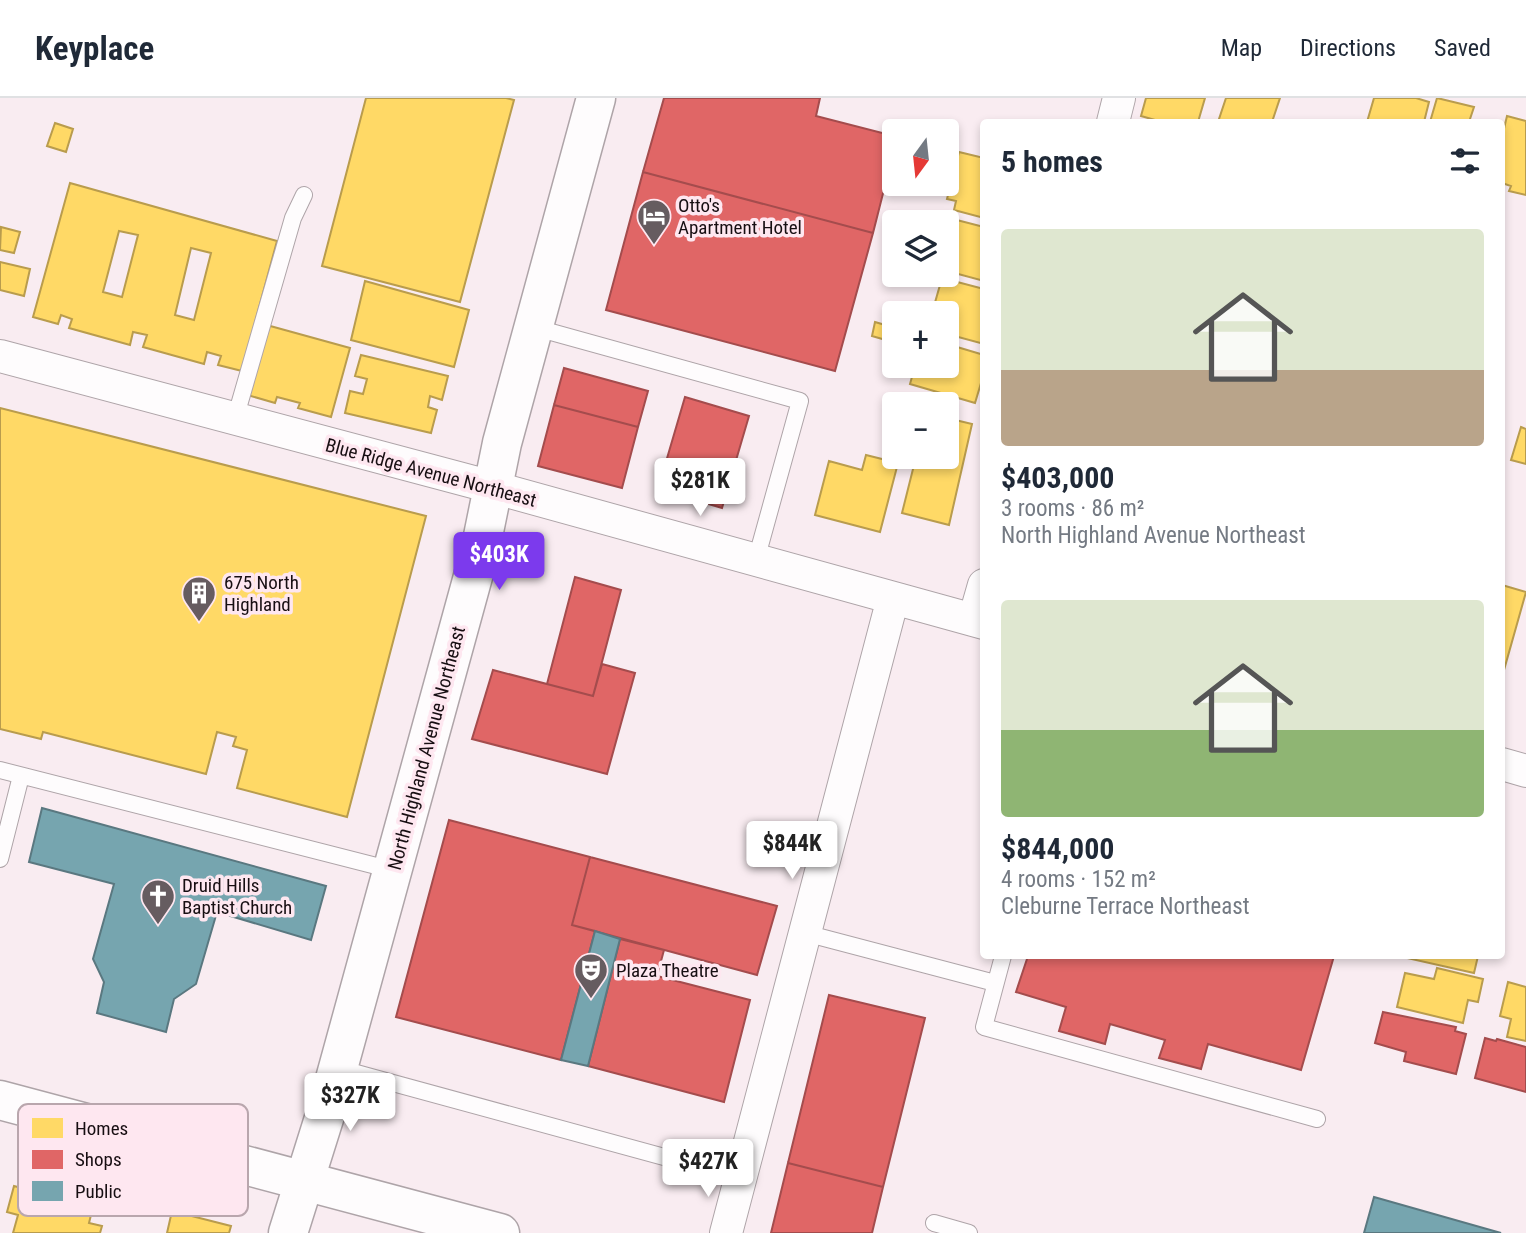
<!DOCTYPE html>
<meta charset="utf-8">
<style>
body{margin:0;font-family:"Roboto Condensed",sans-serif;background:#f2f2f3;color:#1f2937;height:100vh;display:flex;flex-direction:column;font-size:26px;white-space:nowrap}
*{box-sizing:border-box;margin:0}
p{font-size:23px;color:#747a83}
.icon{flex:none;width:38px;height:38px;fill:none;stroke:currentColor;stroke-width:2;stroke-linecap:round;stroke-linejoin:round}
.map{position:relative;flex:1;overflow:hidden}
.panel{position:absolute;left:980px;top:21px;width:525px;height:840px;display:flex;flex-direction:column;background:#fff;border-radius:7px;box-shadow:0 4px 10px #0003}
.panel>*{flex:none}
.needle{width:46px;rotate:195deg}
.buttons{position:absolute;left:882px;top:21px;display:grid;gap:14px}
.buttons a{display:grid;place-items:center;width:77px;height:77px;border-radius:7px;background:#fff;box-shadow:0 4px 10px #0003;font-size:35px}
.price{position:absolute;translate:-50% -60px;padding:0 16px;border-radius:7px;background:#fff;color:#222;font-size:23px;line-height:46px;filter:drop-shadow(0 2px 4px #0008)}
.price::after{content:'';position:absolute;left:50%;top:42px;width:21px;height:16px;margin-left:-10px;background:inherit;clip-path:polygon(0 0,100% 0,50% 100%)}
.price.selected{background:#7c3aed;color:#fff}
ul{padding:0;list-style:none}
li{display:grid;align-content:center;gap:14px;height:371px;padding:0 21px}
li span{display:grid;place-items:center;height:217px;border-radius:7px;color:#555}
li>.icon{margin-inline-start:auto}
span .icon{width:126px;height:126px;fill:#fffc;stroke-width:1}
li b{font-size:30px}
h2{display:flex;justify-content:space-between;align-items:center;height:84px;padding:0 21px;font-size:30px}
header{display:flex;align-items:center;gap:42px;box-sizing:border-box;height:98px;padding:0 35px;background:#fff;border-bottom:2px solid #e0e1e3}
header strong{font-size:33px}
nav{display:flex;gap:38px;margin-inline-start:auto;font-size:24px}
.map>svg:first-child{display:block}
.homes{fill:#ffd966;stroke:#b99c4d;stroke-width:2;fill-rule:evenodd}
.shops{fill:#e06666;stroke:#a44c4d;stroke-width:2}
.public{fill:#76a5af;stroke:#5a7880;stroke-width:2}
.lines{fill:none;stroke-linecap:round;stroke-linejoin:round}
.lane-casing{stroke:#aea4a8;stroke-width:18}
.street-casing{stroke:#aea4a8;stroke-width:34}
.secondary-casing{stroke:#aea4a8;stroke-width:41}
.highway-casing{stroke:#aea4a8;stroke-width:41}
.lane{stroke:#fefcfd;stroke-width:16}
.street{stroke:#fefcfd;stroke-width:32}
.secondary{stroke:#fefcfd;stroke-width:38}
.highway{stroke:#fefcfd;stroke-width:38}
.labels{text-anchor:middle;stroke-width:7;stroke-linejoin:round;paint-order:stroke}
.poi-label{font-size:19px;fill:#170e12;stroke:#fee7f0;text-anchor:start}
.street-label{font-size:19px;fill:#170e12;stroke:#fee7f0}
.key{fill:#fee7f0;stroke:#b9a6ad;stroke-width:2}
.key-label{font-size:19px;fill:#170e12}
</style>
<header>
<strong>Keyplace</strong>
<nav><a>Map</a><a>Directions</a><a>Saved</a></nav>
</header>
<div class="map">
<svg width="1526" height="1135" viewBox="0 0 1526 1135">
<rect width="100%" height="100%" fill="#f9ecf1"/>
<path class="homes" d="M 366,0 L 506,0 L 514,2 L 460,204 L 322,168 Z
M 1146,0 L 1205,0 L 1198,24 L 1162,24 L 1141,18 Z
M 1226,0 L 1280,0 L 1272,24 L 1218,24 Z
M 1374,0 L 1416,0 L 1429,4 L 1424,24 L 1367,24 Z
M 1437,0 L 1474,9 L 1469,24 L 1430,24 Z
M 1507,18 L 1526,23 L 1526,97 L 1509,93 L 1511,88 L 1502,85 L 1502,39 Z
M 55,25 L 73,31 L 66,54 L 47,48 Z
M 959,54 L 984,60 L 984,120 L 954,112 L 956,103 L 947,101 Z
M 70,85 L 277,143 L 242,273 L 218,267 L 221,258 L 207,254 L 204,266 L 143,249 L 147,237 L 133,234 L 130,247 L 69,230 L 72,221 L 61,217 L 58,226 L 33,219 ZM 119,133 L 138,137 L 122,199 L 103,194 ZM 191,150 L 211,155 L 194,222 L 175,217 Z
M 949,120 L 984,129 L 984,183 L 947,173 L 947,129 Z
M 1,129 L 20,134 L 14,155 L 0,152 Z
M 0,164 L 30,171 L 24,198 L 0,192 Z
M 942,180 L 984,191 L 984,246 L 947,236 L 947,215 L 932,215 Z
M 365,183 L 469,212 L 454,269 L 351,242 Z
M 875,224 L 892,229 L 889,243 L 872,238 Z
M 263,226 L 350,250 L 331,319 L 298,310 L 300,305 L 277,299 L 275,305 L 244,296 Z
M 947,246 L 984,257 L 984,275 L 975,305 L 910,286 L 915,268 L 947,268 Z
M 361,257 L 448,278 L 442,302 L 430,298 L 428,309 L 437,312 L 431,335 L 345,315 L 350,293 L 363,296 L 367,281 L 355,278 Z
M 0,310 L 426,418 L 347,719 L 237,690 L 247,652 L 233,648 L 236,639 L 217,634 L 206,676 L 43,634 L 41,641 L 0,631 Z
M 947,320 L 972,326 L 949,427 L 902,415 L 916,359 L 947,359 Z
M 1521,329 L 1526,331 L 1526,366 L 1511,362 Z
M 866,357 L 898,365 L 880,434 L 815,417 L 829,363 L 862,372 Z
M 1502,487 L 1526,494 L 1504,572 L 1502,571 Z
M 1407,858 L 1478,858 L 1474,875 L 1407,860 Z
M 1437,870 L 1483,881 L 1478,904 L 1468,902 L 1463,925 L 1397,909 L 1405,875 L 1434,881 Z
M 1508,884 L 1526,889 L 1526,943 L 1507,939 L 1511,921 L 1500,918 Z
M 14,1088 L 93,1109 L 89,1125 L 102,1128 L 100,1135 L 13,1135 L 18,1117 L 7,1114 Z
M 172,1113 L 231,1128 L 229,1135 L 167,1135 Z"/>
<path class="shops" d="M 664,0 L 820,0 L 816,18 L 894,38 L 894,52 L 873,135 L 643,74 Z
M 643,74 L 873,135 L 835,273 L 606,212 Z
M 564,270 L 648,293 L 638,329 L 554,307 Z
M 685,299 L 749,318 L 722,410 L 658,391 Z
M 554,307 L 638,329 L 622,390 L 538,368 Z
M 575,479 L 621,492 L 593,598 L 547,586 Z
M 602,566 L 635,575 L 607,676 L 472,641 L 493,572 L 593,598 Z
M 449,722 L 590,759 L 572,827 L 595,833 L 561,962 L 396,919 Z
M 590,759 L 777,808 L 757,877 L 572,827 Z
M 620,841 L 664,852 L 657,878 L 750,902 L 724,1004 L 588,968 Z
M 1028,858 L 1334,858 L 1301,972 L 1208,946 L 1201,971 L 1159,960 L 1165,942 L 1110,926 L 1105,946 L 1059,933 L 1066,909 L 1016,894 Z
M 829,897 L 925,920 L 883,1089 L 788,1065 Z
M 1383,914 L 1456,929 L 1455,933 L 1466,936 L 1456,976 L 1404,963 L 1406,954 L 1375,945 Z
M 1485,940 L 1496,943 L 1497,941 L 1526,949 L 1526,994 L 1475,980 Z
M 788,1065 L 883,1089 L 872,1135 L 771,1135 Z"/>
<path class="public" d="M 42,710 L 326,788 L 311,842 L 217,814 L 196,886 L 174,901 L 166,934 L 97,915 L 104,884 L 93,861 L 114,786 L 29,764 Z
M 595,833 L 620,841 L 588,968 L 561,962 Z
M 1374,1099 L 1501,1135 L 1364,1135 Z"/>
<g class="lines">
<g class="lane-casing">
<path id="lane" d="M 533,229 L 800,303 L 756,462
M 235,321 L 293,120 L 304,97
M 0,672 L 392,772
M 0,761 L 21,678
M 805,835 L 995,885
M 1003,858 L 984,929 L 1317,1021
M 338,970 L 741,1080
M 934,1125 L 969,1135"/>
</g>
<g class="street-casing">
<path id="street" d="M 1113,24 L 1119,0
M 0,258 L 492,389 L 984,525
M 974,522 L 984,487
M 1502,666 L 1526,673
M 726,1135 L 893,500"/>
</g>
<g class="secondary-casing">
<path id="secondary" d="M 288,1135 L 326,1014 L 480,453 L 502,345 L 596,0"/>
</g>
<g class="highway-casing">
<path id="highway" d="M 0,1002 L 500,1135"/>
</g>
<use href="#lane" class="lane"/>
<use href="#street" class="street"/>
<use href="#secondary" class="secondary"/>
<use href="#highway" class="highway"/>
</g>
<defs>
<g id="hotel-pin" transform="scale(1.75)"><path d="M0 17L-7.5 6A9.5 9.5 0 1 1 7.5 6Z" fill="#665c60" stroke="#fee7f0"/><path d="M-6-4.5h1.5V1H6V5H4.5V3h-9V5H-6ZM-4 0a1.8 1.8 0 1 1 3.6 0ZM.5 0V-2.5h3Q6-2.5 6 0Z" fill="#fff"/></g>
<g id="building-pin" transform="scale(1.75)"><path d="M0 17L-7.5 6A9.5 9.5 0 1 1 7.5 6Z" fill="#665c60" stroke="#fee7f0"/><path d="M-4-6H4V6H1V3H-1V6H-4ZM-2.5-4.3h1.7v1.8h-1.7ZM.8-4.3h1.7v1.8H.8ZM-2.5-1h1.7V.8h-1.7ZM.8-1h1.7V.8H.8Z" fill="#fff"/></g>
<g id="church-pin" transform="scale(1.75)"><path d="M0 17L-7.5 6A9.5 9.5 0 1 1 7.5 6Z" fill="#665c60" stroke="#fee7f0"/><path d="M-1.2-6h2.4v3.5h3.3v2.4h-3.3V6h-2.4V-.1h-3.3v-2.4h3.3Z" fill="#fff"/></g>
<g id="theatre-pin" transform="scale(1.75)"><path d="M0 17L-7.5 6A9.5 9.5 0 1 1 7.5 6Z" fill="#665c60" stroke="#fee7f0"/><path d="M-5-5.5Q0-4 5-5.5V0Q5 5 0 6Q-5 5-5 0ZM-3.3-2.5H-1v1.5H-3.3ZM1-2.5H3.3v1.5H1ZM-2.8 1Q0 5.5 2.8 1Z" fill="#fff"/></g>
</defs>
<g fill-rule="evenodd">
<use href="#hotel-pin" x="654" y="118"/>
<use href="#building-pin" x="199" y="495"/>
<use href="#church-pin" x="158" y="798"/>
<use href="#theatre-pin" x="591" y="872"/>
</g>
<g class="labels">
<g class="poi-label">
<text x="678" y="114">Otto's<tspan x="678" dy="22">Apartment Hotel</tspan></text>
<text x="224" y="491">675 North<tspan x="224" dy="22">Highland</tspan></text>
<text x="182" y="794">Druid Hills<tspan x="182" dy="22">Baptist Church</tspan></text>
<text x="616" y="879">Plaza Theatre</text>
</g>
<g class="street-label">
<text transform="translate(431 374) rotate(15)" y="7">Blue Ridge Avenue Northeast</text>
<text transform="translate(426 650) rotate(-75)" y="7">North Highland Avenue Northeast</text>
</g>
</g>
<rect x="18" y="1006" width="230" height="112" rx="10" class="key"/>
<rect x="32" y="1020" width="31" height="20" fill="#ffd966"/>
<rect x="32" y="1052" width="31" height="19" fill="#e06666"/>
<rect x="32" y="1083" width="31" height="20" fill="#76a5af"/>
<g class="key-label">
<text x="75" y="1037">Homes</text>
<text x="75" y="1068">Shops</text>
<text x="75" y="1100">Public</text>
</g>
</svg>
<div class="buttons">
<a><svg class="needle" viewBox="-14 -14 28 28"><path d="M0-13l5 13h-10z" fill="#e53935"/><path d="M0 13l5-13h-10z" fill="#747a83"/></svg></a>
<a><svg class="icon" aria-label="layers" viewBox="0 0 24 24"><path d="M12 4l9 5-9 5-9-5zM3 14l9 5 9-5"/></svg></a>
<a>+</a>
<a>−</a>
</div>
<b class="price" style="left:700px;top:420px">$281K</b>
<b class="price selected" style="left:499px;top:494px">$403K</b>
<b class="price" style="left:792px;top:783px">$844K</b>
<b class="price" style="left:350px;top:1035px">$327K</b>
<b class="price" style="left:708px;top:1101px">$427K</b>
<section class="panel">
<h2>5 homes<svg class="icon" aria-label="filters" viewBox="0 0 24 24"><path d="M4 7h16M4 17h16"/><circle cx="9" cy="7" r="2"/><circle cx="15" cy="17" r="2"/></svg></h2>
<ul>
<li><span style="background:linear-gradient(#dfe7d0 65%,#b9a48a 0)"><svg class="icon" aria-label="home" viewBox="0 0 24 24"><path d="M3 11l9-7 9 7M6 9v11h12V9"/></svg></span><div><b>$403,000</b><p>3 rooms · 86 m²</p><p>North Highland Avenue Northeast</p></div></li>
<li><span style="background:linear-gradient(#dfe7d0 60%,#8fb573 0)"><svg class="icon" aria-label="home" viewBox="0 0 24 24"><path d="M3 11l9-7 9 7M6 9v11h12V9"/></svg></span><div><b>$844,000</b><p>4 rooms · 152 m²</p><p>Cleburne Terrace Northeast</p></div></li>
</ul>
</section>
</div>
